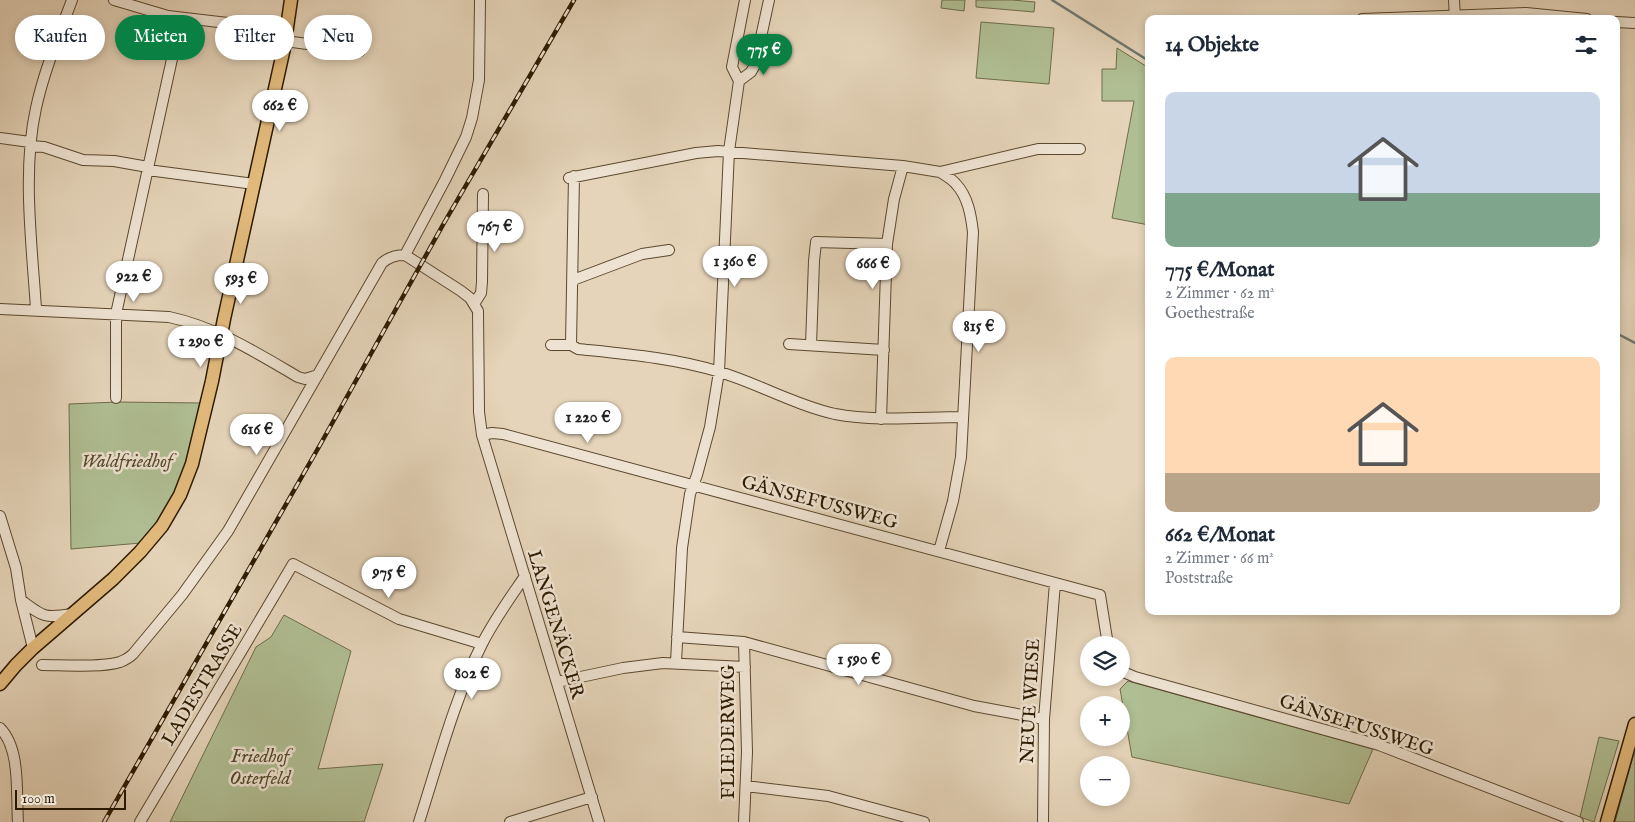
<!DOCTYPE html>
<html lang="de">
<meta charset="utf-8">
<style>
body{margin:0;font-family:"IM FELL English",serif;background:#f2f2f3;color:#1f2937;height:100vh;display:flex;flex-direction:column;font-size:19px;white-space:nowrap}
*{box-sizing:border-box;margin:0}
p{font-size:16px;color:#747a83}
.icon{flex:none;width:28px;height:28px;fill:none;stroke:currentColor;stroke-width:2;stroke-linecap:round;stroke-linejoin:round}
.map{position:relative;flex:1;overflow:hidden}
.sheet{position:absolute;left:1145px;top:15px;width:475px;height:600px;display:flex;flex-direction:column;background:#fff;border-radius:10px;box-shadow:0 2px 8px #0003}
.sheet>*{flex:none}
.top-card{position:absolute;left:15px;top:15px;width:475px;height:45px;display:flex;gap:10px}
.fabs{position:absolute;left:1080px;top:636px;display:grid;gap:10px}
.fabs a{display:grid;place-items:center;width:50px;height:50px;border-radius:50%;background:#fff;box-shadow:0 2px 8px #0003;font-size:25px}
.scale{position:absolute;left:15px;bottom:12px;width:111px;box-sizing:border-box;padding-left:5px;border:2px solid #2d1a00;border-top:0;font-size:14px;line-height:18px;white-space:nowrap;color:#2d1a00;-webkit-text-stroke:4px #eee3d2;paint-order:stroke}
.price{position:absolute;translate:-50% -42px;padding:0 11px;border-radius:18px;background:#fff;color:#222;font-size:16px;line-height:32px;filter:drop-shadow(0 1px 2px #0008)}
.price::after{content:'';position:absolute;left:50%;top:30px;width:15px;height:11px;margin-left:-8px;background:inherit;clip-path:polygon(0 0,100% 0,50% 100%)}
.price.on{background:#0b8043;color:#fff}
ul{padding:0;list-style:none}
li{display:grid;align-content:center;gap:10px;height:265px;padding:0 20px}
li span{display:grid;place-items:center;height:155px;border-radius:10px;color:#555}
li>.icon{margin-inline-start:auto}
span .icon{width:90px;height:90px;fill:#fffc;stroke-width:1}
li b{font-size:21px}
h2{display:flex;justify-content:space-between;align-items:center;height:60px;padding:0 20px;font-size:21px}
.chip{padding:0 18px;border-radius:22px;background:#fff;box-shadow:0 2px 8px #0003;font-size:18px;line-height:45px}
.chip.on{background:#0b8043;color:#fff}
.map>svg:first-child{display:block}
.green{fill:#b0be93;stroke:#6e6c4a}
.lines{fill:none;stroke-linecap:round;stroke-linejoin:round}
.stream{stroke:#6f7770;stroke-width:2.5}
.minor-casing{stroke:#5b482e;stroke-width:12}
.major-casing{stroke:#2d1a00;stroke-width:15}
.minor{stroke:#eee3d2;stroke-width:10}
.major{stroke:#e2ba7c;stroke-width:12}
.rail-casing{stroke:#2d1a00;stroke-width:4.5}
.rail{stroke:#eee3d2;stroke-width:2.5;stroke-dasharray:8;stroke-linecap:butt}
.labels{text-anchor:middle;stroke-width:5;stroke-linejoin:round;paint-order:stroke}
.park-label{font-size:19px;font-style:italic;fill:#544b2c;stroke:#eee3d2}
.street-label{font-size:19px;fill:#2d1a00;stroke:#eee3d2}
</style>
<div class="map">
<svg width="1635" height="822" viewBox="0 0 1635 822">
<rect width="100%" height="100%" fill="#e5d4b9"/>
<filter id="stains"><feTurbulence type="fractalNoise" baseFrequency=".004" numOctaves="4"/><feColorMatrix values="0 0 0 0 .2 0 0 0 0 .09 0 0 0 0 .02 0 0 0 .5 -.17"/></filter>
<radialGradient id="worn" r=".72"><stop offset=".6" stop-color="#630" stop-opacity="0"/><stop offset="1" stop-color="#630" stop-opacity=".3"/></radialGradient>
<path class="green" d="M 942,0 L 965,0 L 964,11 L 941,8 Z
M 976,0 L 1012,0 L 1035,2 L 1034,12 L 976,7 Z
M 981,22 L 1054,28 L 1049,84 L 976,78 Z
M 1117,48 L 1149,68 L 1149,225 L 1112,218 L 1134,101 L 1102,101 L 1102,69 L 1116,69 Z
M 118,402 L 202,403 L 179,485 L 159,521 L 141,543 L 71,549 L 69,404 Z
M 284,615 L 351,651 L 318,769 L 383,764 L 364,822 L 170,822 L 256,647 L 271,637 Z
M 1128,681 L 1373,749 L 1349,804 L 1132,757 L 1120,689 Z
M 1599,737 L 1619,741 L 1594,822 L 1580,817 Z
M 1635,749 L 1635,822 L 1615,822 Z"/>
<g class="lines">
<path class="stream" d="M 1052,0 L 1149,61
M 1616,333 L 1635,343"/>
<g class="minor-casing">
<path id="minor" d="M 114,0 L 168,16 L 287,30
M 1454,0 L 1455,19
M 1362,19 L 1526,13 L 1587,19
M 1616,22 L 1635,23
M 285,41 L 360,51
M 739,81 L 751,72 L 755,65 L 769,0
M 0,138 L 30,142
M 30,146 L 44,147 L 83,160 L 114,161 L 148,167
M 148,170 L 254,184
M 569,178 L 696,153 L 718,151 L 903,166 L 940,172 L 1038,149 L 1080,149
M 405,255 L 445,180 L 466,137 L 472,118 L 479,80 L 480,0
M 573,280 L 642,254 L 669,250
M 474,304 L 481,293 L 482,282 L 483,194
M 0,309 L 169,317 C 216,327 257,353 298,377 L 305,379 L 318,375
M 36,309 C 32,245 22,171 36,108 C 44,71 59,35 72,0
M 789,344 L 884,350
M 551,345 L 571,345 L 574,176
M 571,345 L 578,349 C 626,354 674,358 720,372 C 759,384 795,405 835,414 C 877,422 921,417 963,417
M 811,345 L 814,261 L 816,242 L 887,244
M 116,398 L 116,314 L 181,18
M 881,419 L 887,244 L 894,199 L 903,166
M 482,435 L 492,433 L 503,434 L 1100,595 L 1108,645
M 0,516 L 16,568 L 21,600 L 33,648
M 939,551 L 953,501 L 961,457 L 973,232 C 971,215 968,197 956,184 C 952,179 945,175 940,172
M 21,600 C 44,618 45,618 73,614
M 677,637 L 744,642 L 974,706 L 1044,719
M 744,642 L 747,752 L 744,822
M 676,662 L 682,548 L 690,494 L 697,475 L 710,427 L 719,372 L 729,151 L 739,81 L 732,67 L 745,0
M 42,665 C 62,665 101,668 120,662 C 125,660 129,658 133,654 L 182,595 L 228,531 L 382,263 C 389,257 395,255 405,255 L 461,291 L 470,298 L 478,311 L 479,412 L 482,435 L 599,822
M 1121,671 L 1135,677 L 1379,745 L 1578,822
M 557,682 L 623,668 L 663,663 L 745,667
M 0,728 C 21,749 16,794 18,822
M 746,786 L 828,796 L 924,822
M 140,822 L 293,564 L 399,619 L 482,644
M 419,822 C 438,763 454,700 482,644 C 494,620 510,598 525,576
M 510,822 L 592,797
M 1043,822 L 1044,719 L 1055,583"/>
</g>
<g class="major-casing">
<path id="major" d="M 0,684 L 16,665 L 33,648 L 113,579 L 140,552 L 162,526 L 180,495 L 192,464 L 212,381 L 224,319 L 284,48 L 291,0
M 1607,822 L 1635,724"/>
</g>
<use href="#minor" class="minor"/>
<use href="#major" class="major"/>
<g class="rail-casing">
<path id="rail" d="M 104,822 L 320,445 L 444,223 L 574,0"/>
</g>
<use href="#rail" class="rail"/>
</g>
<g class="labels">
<g class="park-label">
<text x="127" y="467">Waldfriedhof</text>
<text x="260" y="762">Friedhof<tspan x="260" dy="22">Osterfeld</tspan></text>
</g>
<g class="street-label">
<text transform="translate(820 501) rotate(15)" y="7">GÄNSEFUSSWEG</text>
<text transform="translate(557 624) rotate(73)" y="7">LANGENÄCKER</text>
<text transform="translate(201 684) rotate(-59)" y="7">LADESTRASSE</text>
<text transform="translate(1029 701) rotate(-87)" y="7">NEUE WIESE</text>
<text transform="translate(1357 724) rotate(18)" y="7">GÄNSEFUSSWEG</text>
<text transform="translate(727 732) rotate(-90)" y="7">FLIEDERWEG</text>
</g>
</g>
<rect width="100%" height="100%" filter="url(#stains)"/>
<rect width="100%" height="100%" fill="url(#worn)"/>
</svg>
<div class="fabs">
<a><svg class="icon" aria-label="layers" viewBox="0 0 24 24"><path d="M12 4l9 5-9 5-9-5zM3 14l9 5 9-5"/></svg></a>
<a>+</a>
<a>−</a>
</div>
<div class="scale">100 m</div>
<b class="price on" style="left:764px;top:76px">775 €</b>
<b class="price" style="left:280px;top:132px">662 €</b>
<b class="price" style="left:495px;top:253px">767 €</b>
<b class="price" style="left:735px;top:288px">1 360 €</b>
<b class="price" style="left:873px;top:290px">666 €</b>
<b class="price" style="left:134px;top:303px">922 €</b>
<b class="price" style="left:241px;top:305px">593 €</b>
<b class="price" style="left:979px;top:353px">815 €</b>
<b class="price" style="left:201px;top:368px">1 290 €</b>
<b class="price" style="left:588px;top:444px">1 220 €</b>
<b class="price" style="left:257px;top:456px">616 €</b>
<b class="price" style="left:389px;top:599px">975 €</b>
<b class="price" style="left:859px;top:686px">1 590 €</b>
<b class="price" style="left:472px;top:700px">802 €</b>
<div class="top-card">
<a class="chip">Kaufen</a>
<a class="chip on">Mieten</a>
<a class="chip">Filter</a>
<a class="chip">Neu</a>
</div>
<section class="sheet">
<h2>14 Objekte<svg class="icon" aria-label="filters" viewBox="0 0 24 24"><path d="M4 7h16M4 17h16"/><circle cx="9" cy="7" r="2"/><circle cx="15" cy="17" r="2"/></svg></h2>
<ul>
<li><span style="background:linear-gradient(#c9d6e8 65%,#7fa58c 0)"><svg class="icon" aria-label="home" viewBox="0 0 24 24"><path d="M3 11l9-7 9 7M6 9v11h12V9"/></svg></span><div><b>775 €/Monat</b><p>2 Zimmer · 62 m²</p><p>Goethestraße</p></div></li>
<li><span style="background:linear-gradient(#ffd9b3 75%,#b9a48a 0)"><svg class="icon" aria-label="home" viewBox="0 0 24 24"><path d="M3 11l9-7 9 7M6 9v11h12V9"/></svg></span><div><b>662 €/Monat</b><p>2 Zimmer · 66 m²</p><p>Poststraße</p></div></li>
</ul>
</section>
</div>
